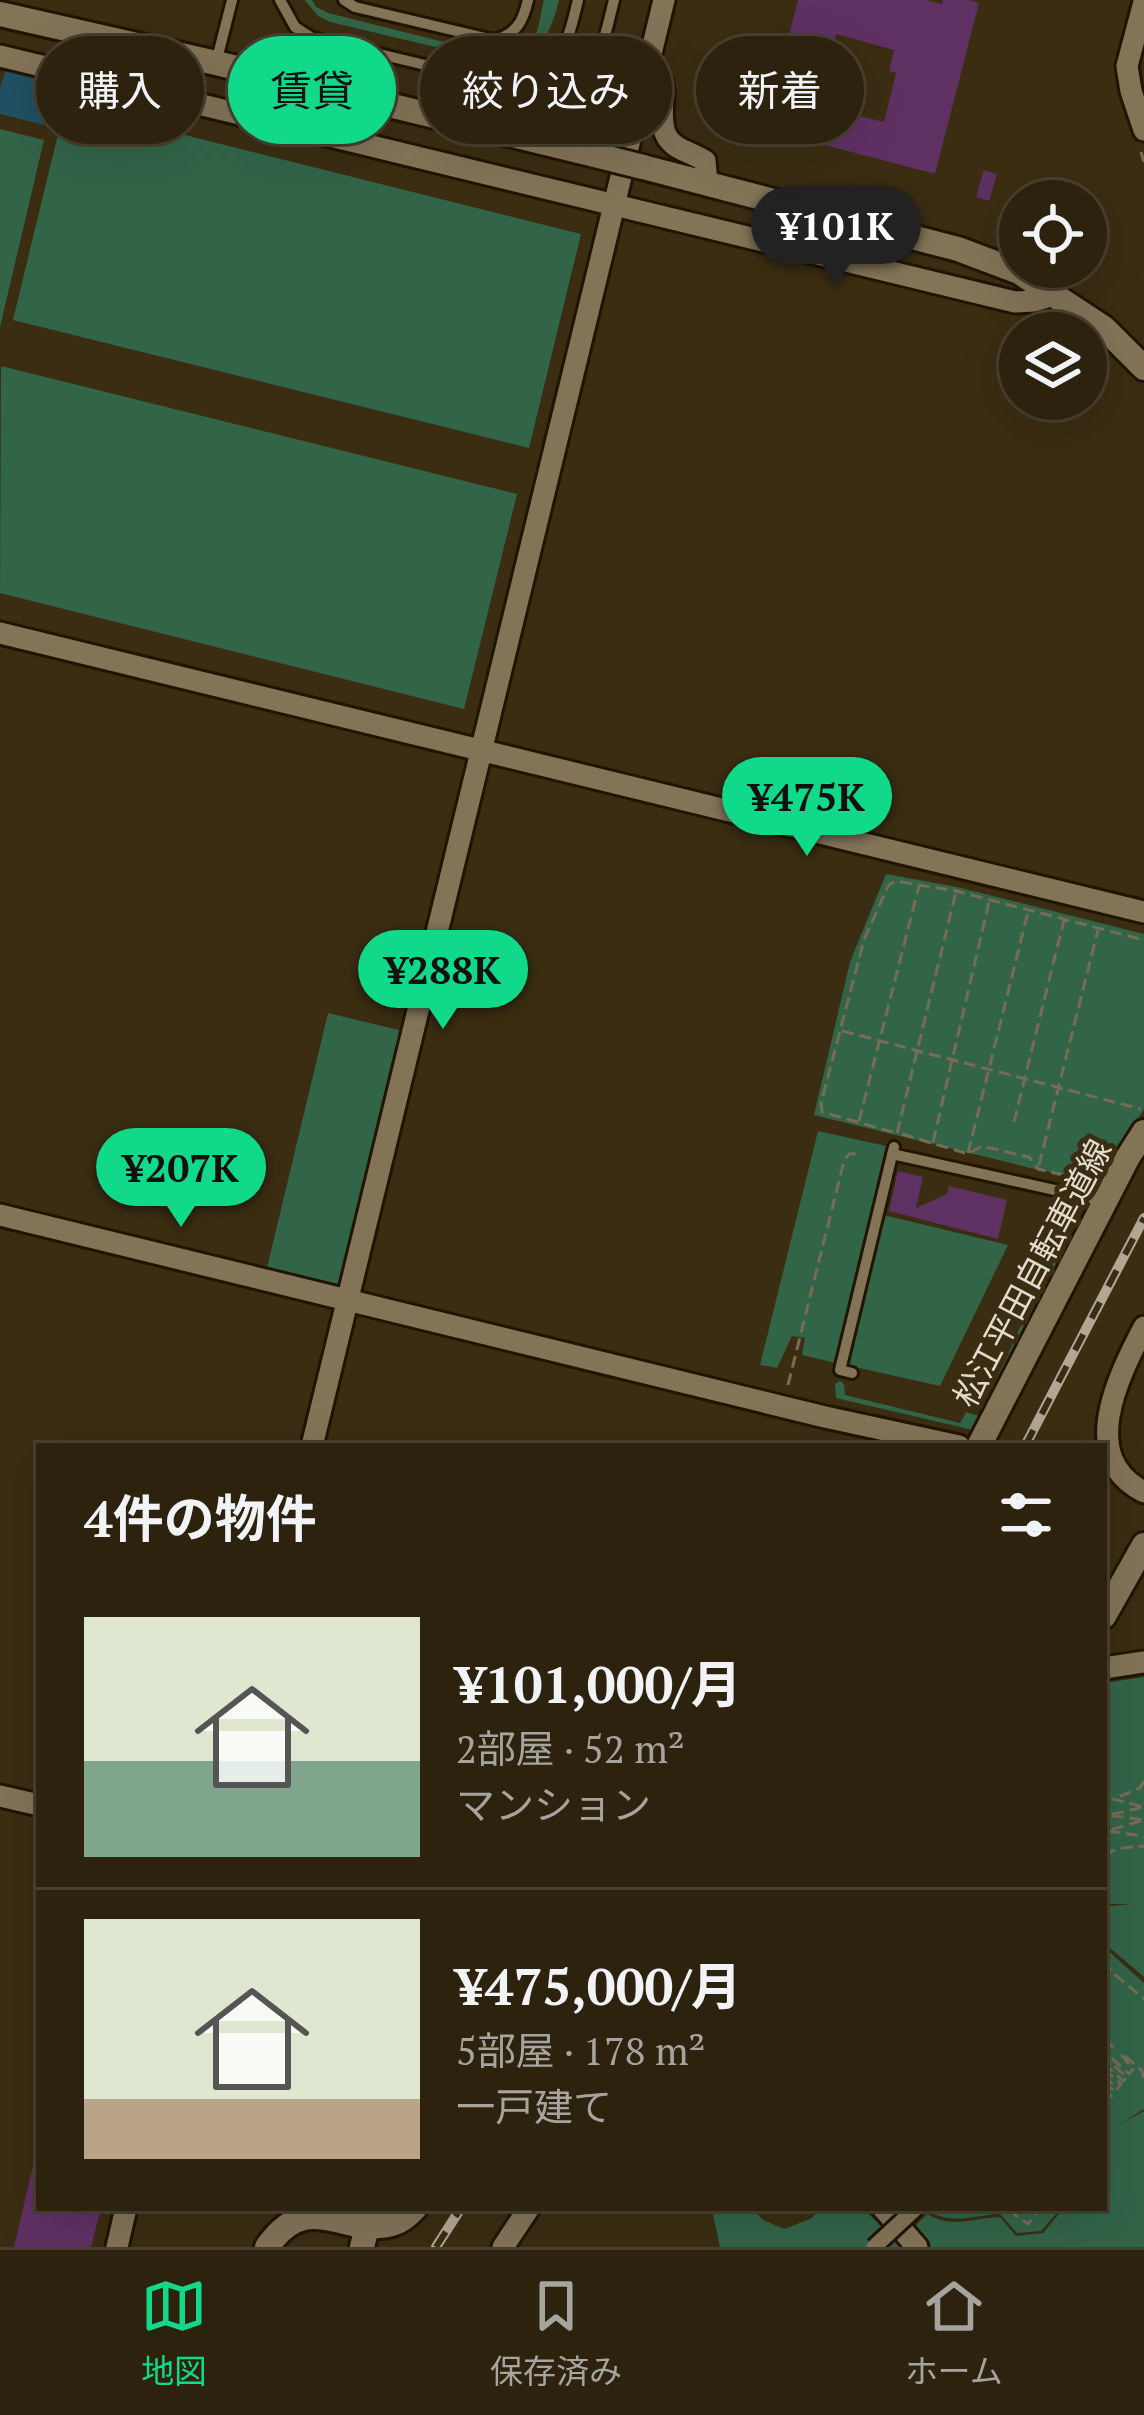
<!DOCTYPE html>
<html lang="ja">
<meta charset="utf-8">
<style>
body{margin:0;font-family:"PT Serif","Noto Sans JP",serif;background:#342a17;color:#f1f3f6;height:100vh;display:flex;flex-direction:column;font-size:45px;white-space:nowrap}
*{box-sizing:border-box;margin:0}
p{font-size:39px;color:#a6a49e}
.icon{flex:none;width:66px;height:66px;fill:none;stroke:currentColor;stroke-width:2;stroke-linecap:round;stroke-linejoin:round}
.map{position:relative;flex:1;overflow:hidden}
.side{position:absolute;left:36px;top:1443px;width:1071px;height:768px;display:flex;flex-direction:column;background:#2c220e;border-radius:0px;box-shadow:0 12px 48px #0002,0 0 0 3px #483f2e}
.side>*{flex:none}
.hud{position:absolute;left:36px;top:36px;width:1074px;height:108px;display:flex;gap:24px}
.controls{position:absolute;left:999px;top:180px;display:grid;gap:24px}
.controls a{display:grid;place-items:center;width:108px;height:108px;border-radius:50%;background:#2c220e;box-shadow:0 12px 48px #0002,0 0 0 3px #483f2e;font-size:60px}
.price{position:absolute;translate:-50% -102px;padding:0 27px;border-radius:42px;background:#11d98a;color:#111;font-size:39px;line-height:78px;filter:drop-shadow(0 3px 6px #0008)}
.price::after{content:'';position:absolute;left:50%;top:72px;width:36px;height:27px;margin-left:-18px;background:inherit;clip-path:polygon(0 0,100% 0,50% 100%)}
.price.active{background:#222;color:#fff}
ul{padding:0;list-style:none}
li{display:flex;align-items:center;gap:36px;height:300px;padding:0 48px}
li+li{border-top:3px solid #483f2e}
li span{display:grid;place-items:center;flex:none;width:336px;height:240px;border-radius:0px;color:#555}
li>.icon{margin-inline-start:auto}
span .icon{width:144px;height:144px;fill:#fffc;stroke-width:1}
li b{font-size:51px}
h2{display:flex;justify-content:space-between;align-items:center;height:144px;padding:0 48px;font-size:51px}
.tag{padding:0 42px;border-radius:54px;background:#2c220e;box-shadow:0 12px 48px #0002,0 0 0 3px #483f2e;font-size:42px;line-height:108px}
.tag.active{background:#11d98a;color:#111}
.dock{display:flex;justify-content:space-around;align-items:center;height:168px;border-top:3px solid #483f2e;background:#2c220e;font-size:33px;color:#a6a49e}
.dock a{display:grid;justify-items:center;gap:6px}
.dock .active{color:#11d98a}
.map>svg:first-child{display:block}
.green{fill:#326448}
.water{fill:#205061}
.building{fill:#5f3163;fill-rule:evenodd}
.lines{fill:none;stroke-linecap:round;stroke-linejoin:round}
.service-casing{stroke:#211500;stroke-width:16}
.minor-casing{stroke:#211500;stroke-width:27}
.tertiary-casing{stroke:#211500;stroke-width:30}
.path{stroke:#776c55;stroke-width:3;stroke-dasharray:12 6;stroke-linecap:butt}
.service{stroke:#837458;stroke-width:10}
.minor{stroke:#837458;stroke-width:21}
.tertiary{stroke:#837458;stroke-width:24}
.rail-casing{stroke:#b1a795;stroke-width:10}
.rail{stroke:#3a2d12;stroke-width:6;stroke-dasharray:18;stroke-linecap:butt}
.pedestrian-bridge-casing{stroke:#211500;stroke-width:21;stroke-linecap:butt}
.tertiary-bridge-casing{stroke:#211500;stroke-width:30;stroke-linecap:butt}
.pedestrian-bridge{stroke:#837458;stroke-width:15}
.tertiary-bridge{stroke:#837458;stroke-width:24}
.labels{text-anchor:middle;stroke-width:10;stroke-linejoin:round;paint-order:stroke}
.street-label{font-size:33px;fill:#e3dbcc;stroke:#3a2d12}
</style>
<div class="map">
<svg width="1144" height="2247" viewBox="0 0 1144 2247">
<rect width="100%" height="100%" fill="#3a2d12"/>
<path class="green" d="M 305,0 L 312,0 L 316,7 L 328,13 L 512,59 C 538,52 538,23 544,0 L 559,0 C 550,36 539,58 499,62 L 330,22 L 318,16 Z
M 65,105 L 581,234 L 529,448 L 13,320 Z
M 0,129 L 44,140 L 0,327 Z
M 1,366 L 517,494 L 464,709 L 0,593 Z
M 886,874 L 957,887 L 1144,934 L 1144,1109 L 1099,1181 L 1039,1170 L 814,1115 L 850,962 Z
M 328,1013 L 403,1031 L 342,1286 L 338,1290 L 266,1272 Z
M 818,1131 L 886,1146 L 836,1363 L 802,1355 L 805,1338 L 792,1336 L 777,1368 L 760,1365 Z
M 884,1215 L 1008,1245 L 940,1386 L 846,1365 Z
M 1058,1229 L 1068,1229 L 1071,1238 L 973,1430 L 836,1398 L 835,1384 L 840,1381 L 844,1384 L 845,1395 L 960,1423 L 966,1412 L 979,1416 L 1051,1261 L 1052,1257 L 1045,1249 Z
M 1144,1677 L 1144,1977 L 1104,1943 L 1104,1910 L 1109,1906 L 1133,1904 L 1109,1904 L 1104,1907 L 1104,1683 Z
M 1104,1947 L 1144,1983 L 1144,2109 L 1120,2124 L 1144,2111 L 1144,2247 L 930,2247 L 916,2225 L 927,2214 C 952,2229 972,2218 1000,2217 L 1016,2236 L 1043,2233 L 1064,2208 L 1104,2208 Z
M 715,2208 L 752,2208 L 763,2220 L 784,2229 L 810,2219 L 823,2208 L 862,2208 L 904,2247 L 720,2247 L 713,2215 Z
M 894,2208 L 1061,2208 L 1041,2231 L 1017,2233 L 1000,2214 C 973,2215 952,2226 927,2210 L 912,2224 Z"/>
<path class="water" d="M 6,69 L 54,82 L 44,125 L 0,114 L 0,87 Z"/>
<path class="building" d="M 798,0 L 926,0 L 942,4 L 943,0 L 969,0 L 979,3 L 935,174 L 806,140 L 807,136 L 766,125 ZM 836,34 L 894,50 L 889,71 L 896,73 L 884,122 L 817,105 Z
M 984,170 L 997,174 L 989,201 L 976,197 Z
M 898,1171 L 923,1177 L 916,1208 L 947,1194 L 949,1186 L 1007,1200 L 998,1239 L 889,1211 Z
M 33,2166 L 39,2167 L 39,2208 L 101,2208 L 91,2247 L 14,2247 Z"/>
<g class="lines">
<g class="service-casing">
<path id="service" d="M 280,0 L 295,27 L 312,38 L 505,84 C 559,79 567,46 578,0
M 344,0 L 355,7 L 494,40 C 517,34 523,21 528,0
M 216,63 L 232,0
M 514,83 C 528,93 541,98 559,93 C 599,84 605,34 614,0
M 892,1154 L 1104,1201
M 852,1373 L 840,1370 L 894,1147"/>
</g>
<g class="minor-casing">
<path id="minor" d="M 1144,2 L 1127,66 L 1131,91 L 1144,130
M 0,56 L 1015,302 L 1034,301 L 1054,295
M 540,142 L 545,132 L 557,124 C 603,129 618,109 633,70 C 682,67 653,108 666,135 C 673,150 692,152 705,161 L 707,183
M 0,633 L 1144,912
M 0,1215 L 825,1417 L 959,1446
M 1144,1327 C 1118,1377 1077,1458 1144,1492
M 312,1446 L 664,0
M 1104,1668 L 1144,1662
M 0,1796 L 39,1805
M 883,2208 L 917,2247
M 117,2247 L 126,2208
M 503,2247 L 529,2208"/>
</g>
<g class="tertiary-casing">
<path id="tertiary" d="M 0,14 L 216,63 L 595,155
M 643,167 L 958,249 L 1019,272 L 1104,328 L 1144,368
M 979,1446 L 1128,1157 L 1144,1132
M 1104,1616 L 1144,1545
M 267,2247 C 298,2203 321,2218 367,2227 L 371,2208
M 362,2247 L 367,2227 C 389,2226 400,2225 415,2208"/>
</g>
<path class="path" d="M 1141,152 L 1144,162
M 842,1031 L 1141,1109
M 859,1121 L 919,886
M 1014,1122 L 1064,920
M 893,1132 L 822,1112 L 821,1103 L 864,940 L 888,886 L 895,881 L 956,891 L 1144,940
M 897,1133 L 956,892
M 902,1134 L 968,1154 L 982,1146 L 1029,1157 L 1038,1169 L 1088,1181
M 933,1142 L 989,902
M 968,1153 L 1028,912
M 1039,1165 L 1098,930
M 788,1385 L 844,1161 L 849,1154 L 860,1154
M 1144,1781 L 1140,1788 L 1113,1799 L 1144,1807 L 1109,1815 L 1144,1820 L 1107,1831 L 1144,1836
M 1104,1854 L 1120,1848 L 1144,1846
M 1104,1960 L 1112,1972 L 1144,1999
M 1104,2040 L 1117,2050
M 1125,2056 L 1142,2071 L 1144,2079
M 1104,2063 L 1123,2081 L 1127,2077 L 1105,2058 L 1107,2054 L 1129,2074 L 1133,2069 L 1119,2052
M 1104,2069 L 1121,2084 L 1117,2089 L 1104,2075
M 1104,2082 L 1114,2091 L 1111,2096 L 1104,2089
M 1020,2208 L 1015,2215 L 1028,2224 L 1040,2208"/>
<use href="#service" class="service"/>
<use href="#minor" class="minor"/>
<use href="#tertiary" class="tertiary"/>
<g class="rail-casing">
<path id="rail" d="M 1025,1446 L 1144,1218
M 436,2247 L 461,2208"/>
</g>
<use href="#rail" class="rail"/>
<g class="pedestrian-bridge-casing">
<path id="pedestrian-bridge" d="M 874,2247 L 916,2208"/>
</g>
<g class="tertiary-bridge-casing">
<path id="tertiary-bridge" d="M 595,155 L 643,167"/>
</g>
<use href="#pedestrian-bridge" class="pedestrian-bridge"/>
<use href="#tertiary-bridge" class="tertiary-bridge"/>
</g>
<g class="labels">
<g class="street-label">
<text transform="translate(1032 1273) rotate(-62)" y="12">松江平田自転車道線</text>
</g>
</g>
</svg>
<div class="controls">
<a><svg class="icon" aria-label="locate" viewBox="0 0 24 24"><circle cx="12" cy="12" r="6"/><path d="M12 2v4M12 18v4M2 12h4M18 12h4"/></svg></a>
<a><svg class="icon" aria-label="layers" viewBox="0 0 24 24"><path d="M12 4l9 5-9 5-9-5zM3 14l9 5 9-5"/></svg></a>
</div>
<b class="price active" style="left:836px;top:288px">¥101K</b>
<b class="price" style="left:807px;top:859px">¥475K</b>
<b class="price" style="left:443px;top:1032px">¥288K</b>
<b class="price" style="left:181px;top:1230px">¥207K</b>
<div class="hud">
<a class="tag">購入</a>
<a class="tag active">賃貸</a>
<a class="tag">絞り込み</a>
<a class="tag">新着</a>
</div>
<section class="side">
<h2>4件の物件<svg class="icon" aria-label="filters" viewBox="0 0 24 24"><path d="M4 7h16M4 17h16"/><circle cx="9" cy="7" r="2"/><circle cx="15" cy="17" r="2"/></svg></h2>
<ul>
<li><span style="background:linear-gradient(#dfe7d0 60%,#7fa58c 0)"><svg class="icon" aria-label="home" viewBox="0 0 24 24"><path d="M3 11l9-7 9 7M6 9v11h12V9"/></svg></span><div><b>¥101,000/月</b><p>2部屋 · 52 m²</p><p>マンション</p></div></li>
<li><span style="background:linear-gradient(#dfe7d0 75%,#b9a48a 0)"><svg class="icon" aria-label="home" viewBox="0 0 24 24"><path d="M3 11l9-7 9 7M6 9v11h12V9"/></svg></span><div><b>¥475,000/月</b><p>5部屋 · 178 m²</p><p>一戸建て</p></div></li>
</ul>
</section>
</div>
<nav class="dock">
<a class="active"><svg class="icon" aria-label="map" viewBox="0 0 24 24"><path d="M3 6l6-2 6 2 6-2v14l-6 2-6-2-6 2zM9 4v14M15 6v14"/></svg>地図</a>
<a><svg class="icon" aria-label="saved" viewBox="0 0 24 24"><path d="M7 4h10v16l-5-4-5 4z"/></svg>保存済み</a>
<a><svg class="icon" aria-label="home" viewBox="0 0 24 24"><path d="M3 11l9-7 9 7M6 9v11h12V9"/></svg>ホーム</a>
</nav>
